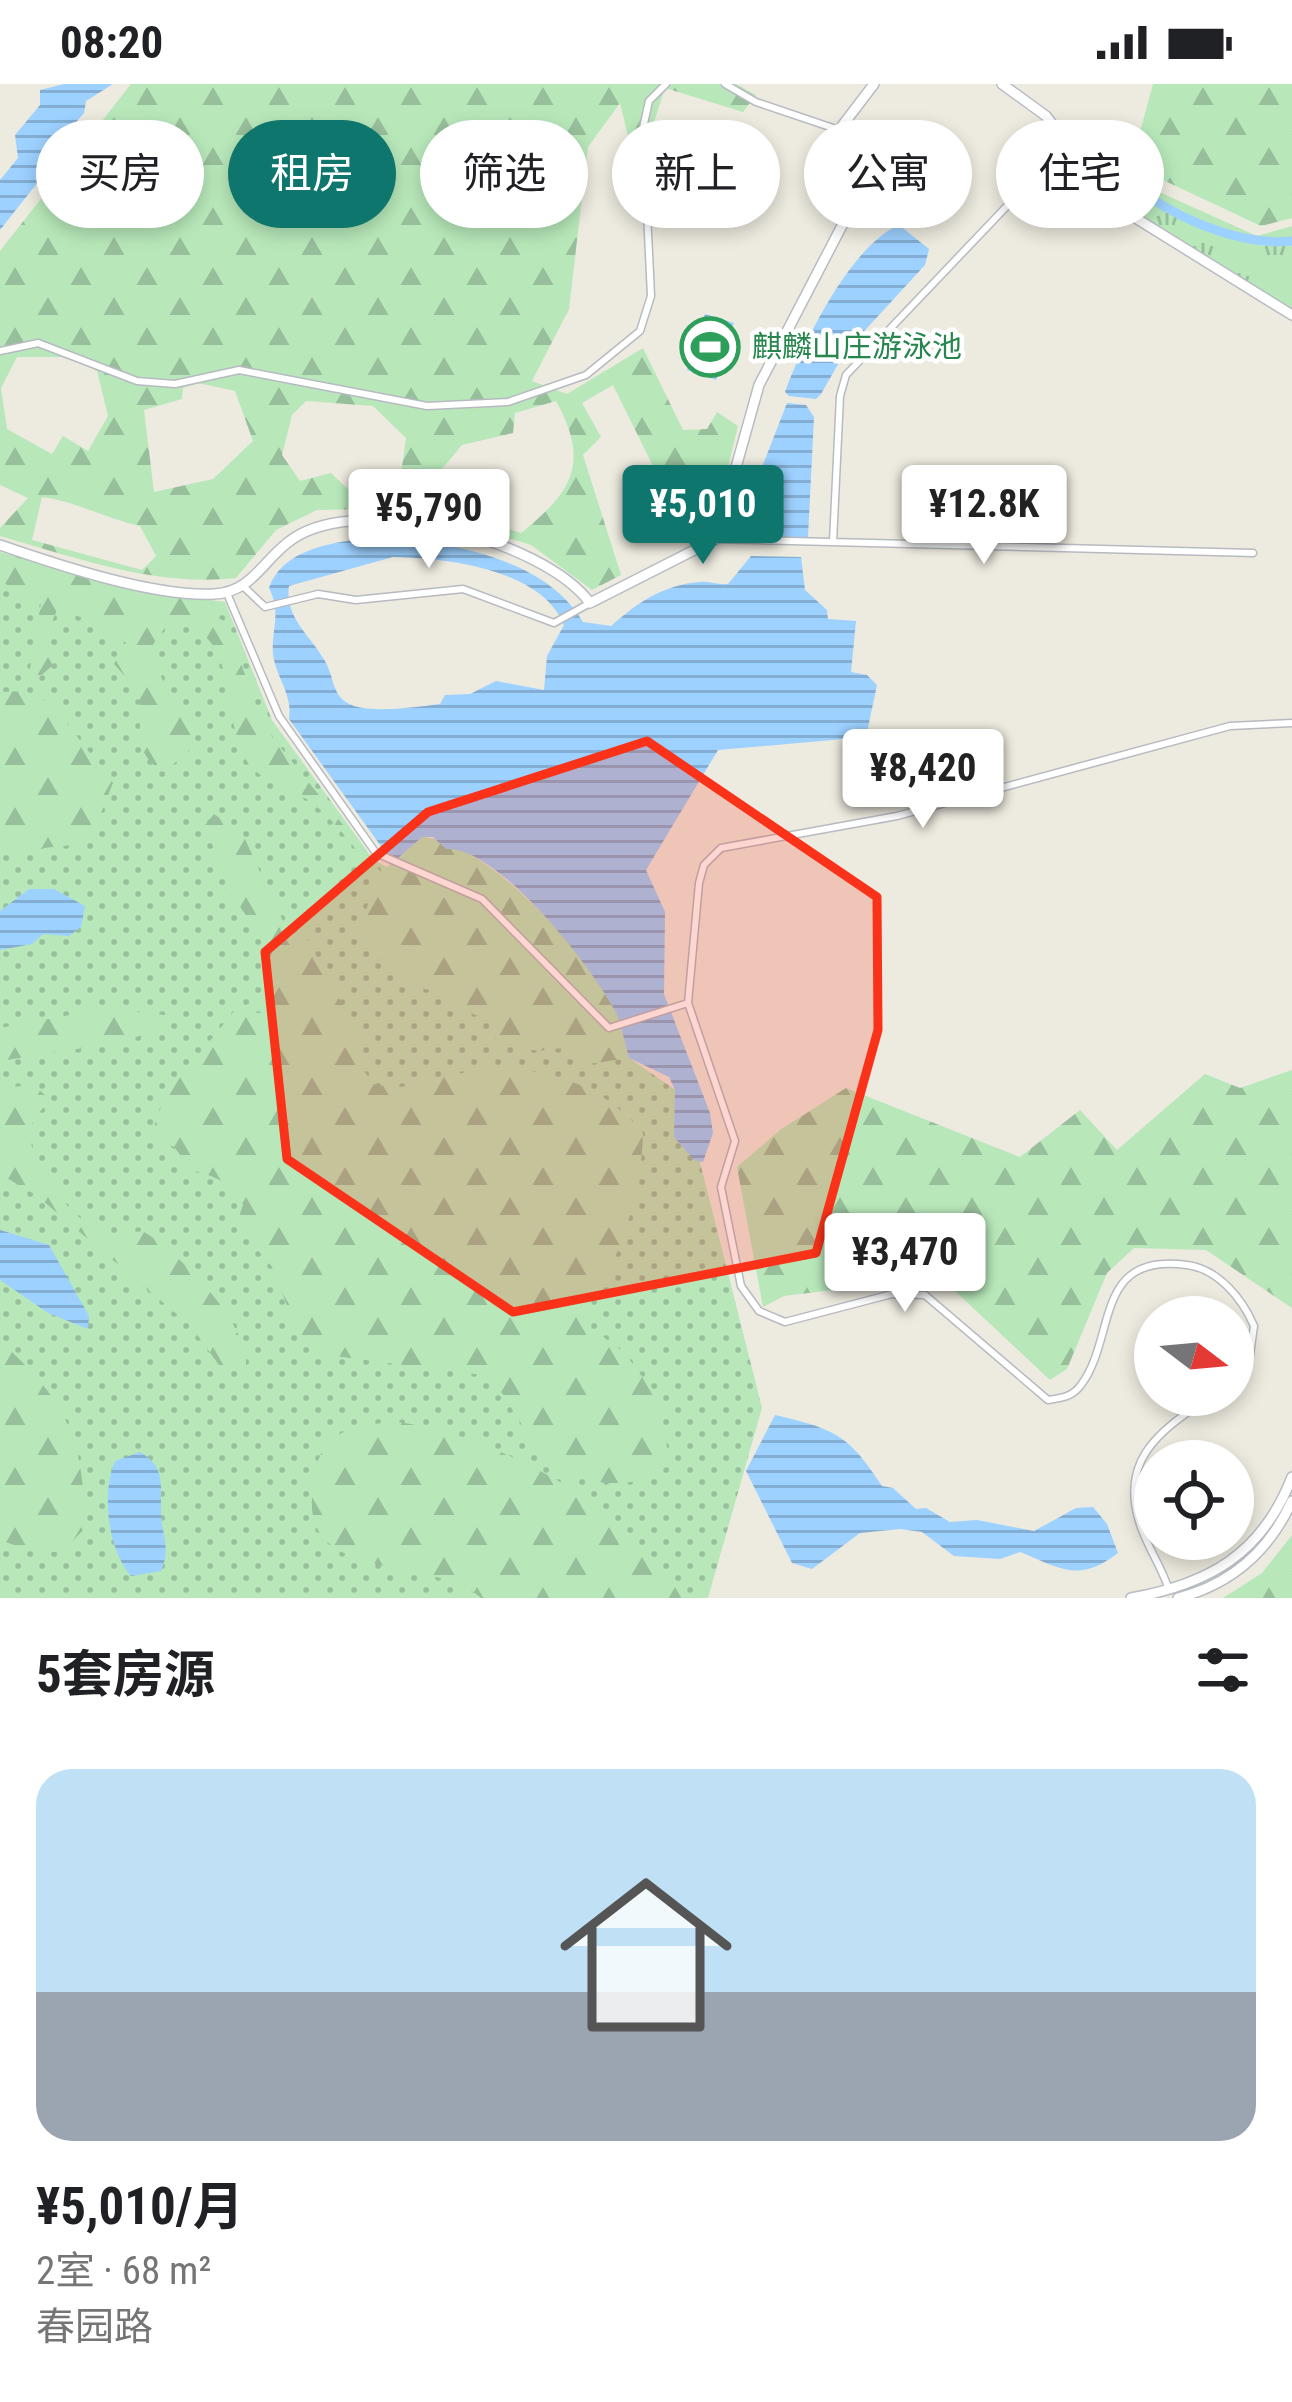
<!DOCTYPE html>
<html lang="zh">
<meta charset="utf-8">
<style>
body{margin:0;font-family:"Roboto Condensed","Noto Sans SC",sans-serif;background:#f6f6f6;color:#202124;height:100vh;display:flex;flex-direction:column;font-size:45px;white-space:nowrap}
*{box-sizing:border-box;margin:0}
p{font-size:39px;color:#757577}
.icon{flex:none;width:66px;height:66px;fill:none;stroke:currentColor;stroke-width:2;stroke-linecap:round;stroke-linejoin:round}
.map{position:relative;height:1514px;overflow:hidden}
.panel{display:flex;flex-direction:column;background:#fff;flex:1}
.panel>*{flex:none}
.banner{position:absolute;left:36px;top:36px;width:1221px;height:108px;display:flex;gap:24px}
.needle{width:78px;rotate:106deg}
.fabs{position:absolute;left:1134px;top:1212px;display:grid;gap:24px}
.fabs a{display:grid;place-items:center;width:120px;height:120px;border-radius:50%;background:#fff;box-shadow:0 6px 18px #0003;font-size:60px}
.price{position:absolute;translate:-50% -102px;padding:0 27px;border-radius:12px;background:#fff;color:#222;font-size:39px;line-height:78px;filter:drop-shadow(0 3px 6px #0008)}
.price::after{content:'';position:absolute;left:50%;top:72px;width:36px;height:27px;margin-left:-18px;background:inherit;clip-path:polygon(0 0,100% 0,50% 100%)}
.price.active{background:#0f766e;color:#fff}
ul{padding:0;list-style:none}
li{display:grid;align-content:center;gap:24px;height:636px;padding:0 36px}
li+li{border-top:3px solid #e0e0e0}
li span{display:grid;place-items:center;height:372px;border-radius:36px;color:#555}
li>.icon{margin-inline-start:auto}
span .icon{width:216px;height:216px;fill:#fffc;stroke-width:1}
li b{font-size:51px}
h2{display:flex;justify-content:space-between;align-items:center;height:144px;padding:0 36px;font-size:51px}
.tag{padding:0 42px;border-radius:54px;background:#fff;box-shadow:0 6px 18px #0003;font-size:42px;line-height:108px}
.tag.active{background:#0f766e;color:#fff}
.status{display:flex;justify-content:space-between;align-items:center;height:84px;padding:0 60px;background:#fff;direction:ltr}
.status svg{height:33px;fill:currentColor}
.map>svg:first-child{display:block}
.grass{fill:url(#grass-dots)}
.forest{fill:url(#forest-firs);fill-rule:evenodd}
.park{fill:url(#park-tufts)}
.water{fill:url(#water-rules);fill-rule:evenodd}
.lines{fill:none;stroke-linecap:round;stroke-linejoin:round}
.canal{stroke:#9dd1ff;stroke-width:9}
.street-casing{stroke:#b7bac0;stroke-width:9}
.secondary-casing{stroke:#b8bcc3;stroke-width:12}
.street{stroke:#fff;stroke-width:6}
.secondary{stroke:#fff;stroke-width:9}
.marked{fill:#f93219;fill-opacity:0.2;stroke:#f93219;stroke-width:9;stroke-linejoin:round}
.labels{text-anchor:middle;stroke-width:9;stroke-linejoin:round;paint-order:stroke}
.leisure-label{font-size:30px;fill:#27864d;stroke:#fff;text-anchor:start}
</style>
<div class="status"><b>08:20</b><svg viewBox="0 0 49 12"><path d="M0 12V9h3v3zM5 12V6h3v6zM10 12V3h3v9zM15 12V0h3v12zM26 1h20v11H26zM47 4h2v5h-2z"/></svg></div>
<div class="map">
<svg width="1292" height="1514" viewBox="0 0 1292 1514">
<defs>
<pattern id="grass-dots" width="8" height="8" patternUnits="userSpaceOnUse" patternTransform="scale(3)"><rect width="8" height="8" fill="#b8e8ba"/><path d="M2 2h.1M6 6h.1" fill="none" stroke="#98bf9b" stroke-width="1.8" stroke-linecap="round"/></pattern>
<pattern id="forest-firs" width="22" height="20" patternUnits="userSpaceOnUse" patternTransform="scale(3)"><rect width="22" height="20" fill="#b8e8ba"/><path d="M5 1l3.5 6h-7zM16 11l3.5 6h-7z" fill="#98bf9b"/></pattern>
<pattern id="park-tufts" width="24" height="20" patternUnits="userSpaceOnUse" patternTransform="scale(3)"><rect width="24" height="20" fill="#b8e8ba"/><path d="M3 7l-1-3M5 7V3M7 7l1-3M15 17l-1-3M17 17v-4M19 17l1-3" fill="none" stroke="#98bf9b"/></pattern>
<pattern id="water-rules" width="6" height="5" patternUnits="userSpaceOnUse" patternTransform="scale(3)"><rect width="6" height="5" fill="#9dd1ff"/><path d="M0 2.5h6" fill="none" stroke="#83add2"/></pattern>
</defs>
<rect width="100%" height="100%" fill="#edeadf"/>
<path class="grass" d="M 0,468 L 141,506 L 225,518 L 272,636 L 373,775 L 420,803 L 629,974 L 683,1011 L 762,1324 L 708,1514 L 0,1514 Z"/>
<path class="forest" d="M 131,0 L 736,0 L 756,11 L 743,28 L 665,4 L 647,60 L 631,64 L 620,19 L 588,63 L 569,225 L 532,297 L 567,310 L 643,264 L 683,346 L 707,345 L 717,328 L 738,342 L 712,448 L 688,453 L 613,301 L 582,319 L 601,353 L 583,371 L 621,491 L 592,506 L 531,461 L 414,424 L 317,426 L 276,446 L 236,494 C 154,503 78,474 0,452 L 0,444 L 28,414 L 0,401 L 0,167 ZM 17,273 L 68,273 L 97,287 L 108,332 L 88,367 L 63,352 L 52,370 L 7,345 L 1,304 ZM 198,299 L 235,307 L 253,357 L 213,395 L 154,408 L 144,326 L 182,315 L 183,304 ZM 306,317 L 373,322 L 406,354 L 401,390 L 361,418 L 331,389 L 300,397 L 282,371 L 292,331 ZM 556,317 C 591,380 571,409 521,449 L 417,415 L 462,361 L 513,349 L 515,329 ZM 42,413 C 77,418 105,434 140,442 L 156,472 L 142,486 L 32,456 Z
M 1153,0 L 1292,0 L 1292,134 L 1261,142 L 1131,81 Z
M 0,469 L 141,508 L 221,521 L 207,528 L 226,538 L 264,643 L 381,788 L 422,753 C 489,758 588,870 616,929 C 622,943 625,960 629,974 L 589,980 L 570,963 L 538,967 L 496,959 L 493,938 L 466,927 L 451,910 L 404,901 L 363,858 C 360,834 376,811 368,786 C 361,768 332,735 316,722 C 297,705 261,700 247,677 C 219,633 243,543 169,538 L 152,562 L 165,605 L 195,645 L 188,668 L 164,688 C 129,669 144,639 139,608 L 114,580 L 126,558 L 114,558 L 97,538 L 57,526 L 48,547 L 52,582 L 38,594 L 30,584 L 41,519 L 0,497 Z
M 25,607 L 52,620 L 113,699 L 89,759 L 0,769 L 0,608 Z
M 214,730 L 243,751 L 289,850 L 308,856 L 360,954 L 360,982 L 374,1000 C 403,1008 419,998 446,992 C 519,975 595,990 643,1049 C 642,1096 630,1138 612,1181 C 602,1206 587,1214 587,1241 L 624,1268 L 657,1313 L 670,1378 C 659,1393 637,1399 619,1399 C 541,1401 531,1347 490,1292 L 319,1270 L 299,1256 L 274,1185 L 236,1141 L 243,1121 C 231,1098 215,1092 191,1086 L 175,1064 L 152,1048 L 165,1012 L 236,925 L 249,920 L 257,929 L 266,929 L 273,920 L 266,895 L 272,867 L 230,809 L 205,741 Z
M 107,924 L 180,933 L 128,957 L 0,977 L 0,944 Z
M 1292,986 L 1292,1224 L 1206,1166 L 1134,1164 L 1107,1189 L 1067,1285 L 1050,1296 L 940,1193 L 784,1212 L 763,1223 L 737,1083 L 780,1046 L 846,1004 L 1020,1073 L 1080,1026 L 1117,1066 L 1205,990 L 1240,1004 Z
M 33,1001 L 50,1015 C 43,1026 32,1033 30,1047 C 27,1078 84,1155 117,1152 C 129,1152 132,1146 144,1148 C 178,1167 250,1242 246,1281 L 223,1287 L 192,1243 L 36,1111 L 0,1090 L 0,1004 Z
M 0,1257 C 67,1317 84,1355 85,1444 L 62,1468 L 34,1468 L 0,1456 Z
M 395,1338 C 465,1344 574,1396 626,1446 C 648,1467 667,1492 688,1514 L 481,1514 C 438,1472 306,1500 312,1414 C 313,1396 315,1375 327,1361 C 345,1341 369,1340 395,1338 Z
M 1292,1451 L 1292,1514 L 1223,1514 L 1262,1489 Z"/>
<path class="park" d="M 1148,103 L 1257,152 L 1292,142 L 1292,234 L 1126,134 Z"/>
<path class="water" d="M 64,0 L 113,0 L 86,17 L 84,29 L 42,78 L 46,88 L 0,146 L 0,96 L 18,74 L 15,51 L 40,21 L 40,6 Z
M 899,141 L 929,165 L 925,181 L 845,268 L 821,310 L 816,315 L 789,312 L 785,308 C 802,260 852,160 899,141 Z
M 705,230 L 734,239 L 716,296 L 687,286 Z
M 787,319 L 806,321 L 814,333 L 808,453 C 790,461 753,460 738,447 L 741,437 Z
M 390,453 C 457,460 547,476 583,538 L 611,542 C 637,519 663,501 699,498 C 709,497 718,501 728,500 L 751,472 L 801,473 L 805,506 L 827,526 L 828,535 L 856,537 L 851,588 L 867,591 L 877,601 L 866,653 L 718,666 L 646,786 L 665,828 L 664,910 L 710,1029 L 713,1049 L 703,1078 L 694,1076 L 674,1053 L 675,1006 L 669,993 L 629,974 C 625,960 622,943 616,929 C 594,885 497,761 446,765 L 433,753 L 422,753 L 397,775 L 383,765 L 289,635 C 293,610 276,594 273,570 C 271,545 282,529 269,504 C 285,459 349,456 390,453 ZM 393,473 C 447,474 542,485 564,541 L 547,572 L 544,606 L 496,597 L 470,610 L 445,611 L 440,620 C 416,623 378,629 354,622 C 331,614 335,594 325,577 C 311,552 284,533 289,502 Z
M 29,805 L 54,805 L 85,822 L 81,843 L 69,852 L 43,850 L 32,860 L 0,866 L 0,827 Z
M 0,1146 L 49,1161 L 89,1232 L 88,1245 L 48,1229 L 0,1196 Z
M 775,1331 C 835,1345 849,1351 882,1402 L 893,1404 L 916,1425 L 926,1424 L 950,1438 L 977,1436 L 1034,1447 L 1076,1424 L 1093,1423 L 1107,1440 L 1118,1469 C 1079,1499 1062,1485 1020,1468 L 1000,1475 L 954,1472 L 922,1448 L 900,1445 L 860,1449 L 812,1485 L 792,1479 L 746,1387 Z
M 140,1368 C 167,1384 160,1402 161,1429 C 162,1452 171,1465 161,1487 L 131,1492 C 108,1466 101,1410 115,1377 Z"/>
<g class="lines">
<path class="canal" d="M 1149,113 C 1188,139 1245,162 1292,157"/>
<g class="street-casing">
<path id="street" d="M 725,0 L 756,18 L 839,46
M 0,267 L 38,259 L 137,297 L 175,300 L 239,286 L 427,322 L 508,318 L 586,291 L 640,247 L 651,212 L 643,44 L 649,17 L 666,0
M 716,455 L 1253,469
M 833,458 L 840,312 L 846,291 L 1067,59
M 244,503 L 265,523 L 318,510 L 356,516 L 463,505 L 554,539 L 590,519
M 226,507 L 279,632 L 376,769 L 482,815 L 609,944 L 688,919 L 699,799 L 704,781 L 721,764 L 897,732 L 1230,642 L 1292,639
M 688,919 L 735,1057 L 721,1103 L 741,1202 L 759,1227 L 785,1238 L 892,1210 L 925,1211 L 1048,1316 C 1062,1314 1072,1313 1081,1301 C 1117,1253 1093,1168 1187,1181 C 1218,1185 1242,1214 1254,1242 L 1249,1278 L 1233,1297
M 1169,1506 C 1162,1484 1150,1467 1142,1446 C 1115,1375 1162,1346 1212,1311"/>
</g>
<g class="secondary-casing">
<path id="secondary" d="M 1002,0 L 1046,32 L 1113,120 L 1292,231
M 0,461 C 58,481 153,513 214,510 C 254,508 264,473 294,454 C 363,409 544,456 590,519 L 716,455 L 759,301 L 847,132 L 835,64 L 839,46 L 874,0
M 1131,1514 C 1209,1500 1262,1470 1292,1393
M 1178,1514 C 1232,1500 1269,1467 1292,1417"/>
</g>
<use href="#street" class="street"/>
<use href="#secondary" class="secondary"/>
</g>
<path class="marked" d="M 647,657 L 877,813 L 878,946 L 816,1169 L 513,1228 L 287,1075 L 265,868 L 428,728 Z"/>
<defs>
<g id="stadium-ring" transform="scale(3)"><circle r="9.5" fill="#fff" stroke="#2e9e5b" stroke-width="1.5"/><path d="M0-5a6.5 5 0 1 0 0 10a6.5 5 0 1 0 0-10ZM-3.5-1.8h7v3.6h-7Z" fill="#2e9e5b"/></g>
</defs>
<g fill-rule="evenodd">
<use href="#stadium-ring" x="710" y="263"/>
</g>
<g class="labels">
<g class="leisure-label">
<text x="752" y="273">麒麟山庄游泳池</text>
</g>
</g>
</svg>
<div class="fabs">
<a><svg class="needle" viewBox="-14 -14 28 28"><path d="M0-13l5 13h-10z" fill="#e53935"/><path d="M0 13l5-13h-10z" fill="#757577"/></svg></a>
<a><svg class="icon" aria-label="locate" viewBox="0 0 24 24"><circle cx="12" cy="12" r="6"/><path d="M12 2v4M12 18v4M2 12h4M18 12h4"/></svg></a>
</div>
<b class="price active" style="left:703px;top:483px">¥5,010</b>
<b class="price" style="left:984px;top:483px">¥12.8K</b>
<b class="price" style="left:429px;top:487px">¥5,790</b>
<b class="price" style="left:923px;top:747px">¥8,420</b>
<b class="price" style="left:905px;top:1231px">¥3,470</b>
<div class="banner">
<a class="tag">买房</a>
<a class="tag active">租房</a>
<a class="tag">筛选</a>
<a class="tag">新上</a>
<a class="tag">公寓</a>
<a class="tag">住宅</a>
</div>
</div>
<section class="panel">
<h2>5套房源<svg class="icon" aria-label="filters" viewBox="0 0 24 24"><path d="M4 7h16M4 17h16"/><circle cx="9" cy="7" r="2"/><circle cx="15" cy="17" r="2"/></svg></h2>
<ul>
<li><span style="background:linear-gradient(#bfe0f5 60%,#9aa5b1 0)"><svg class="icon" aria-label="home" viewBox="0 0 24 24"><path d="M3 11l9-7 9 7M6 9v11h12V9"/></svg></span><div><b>¥5,010/月</b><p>2室 · 68 m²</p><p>春园路</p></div></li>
</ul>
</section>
